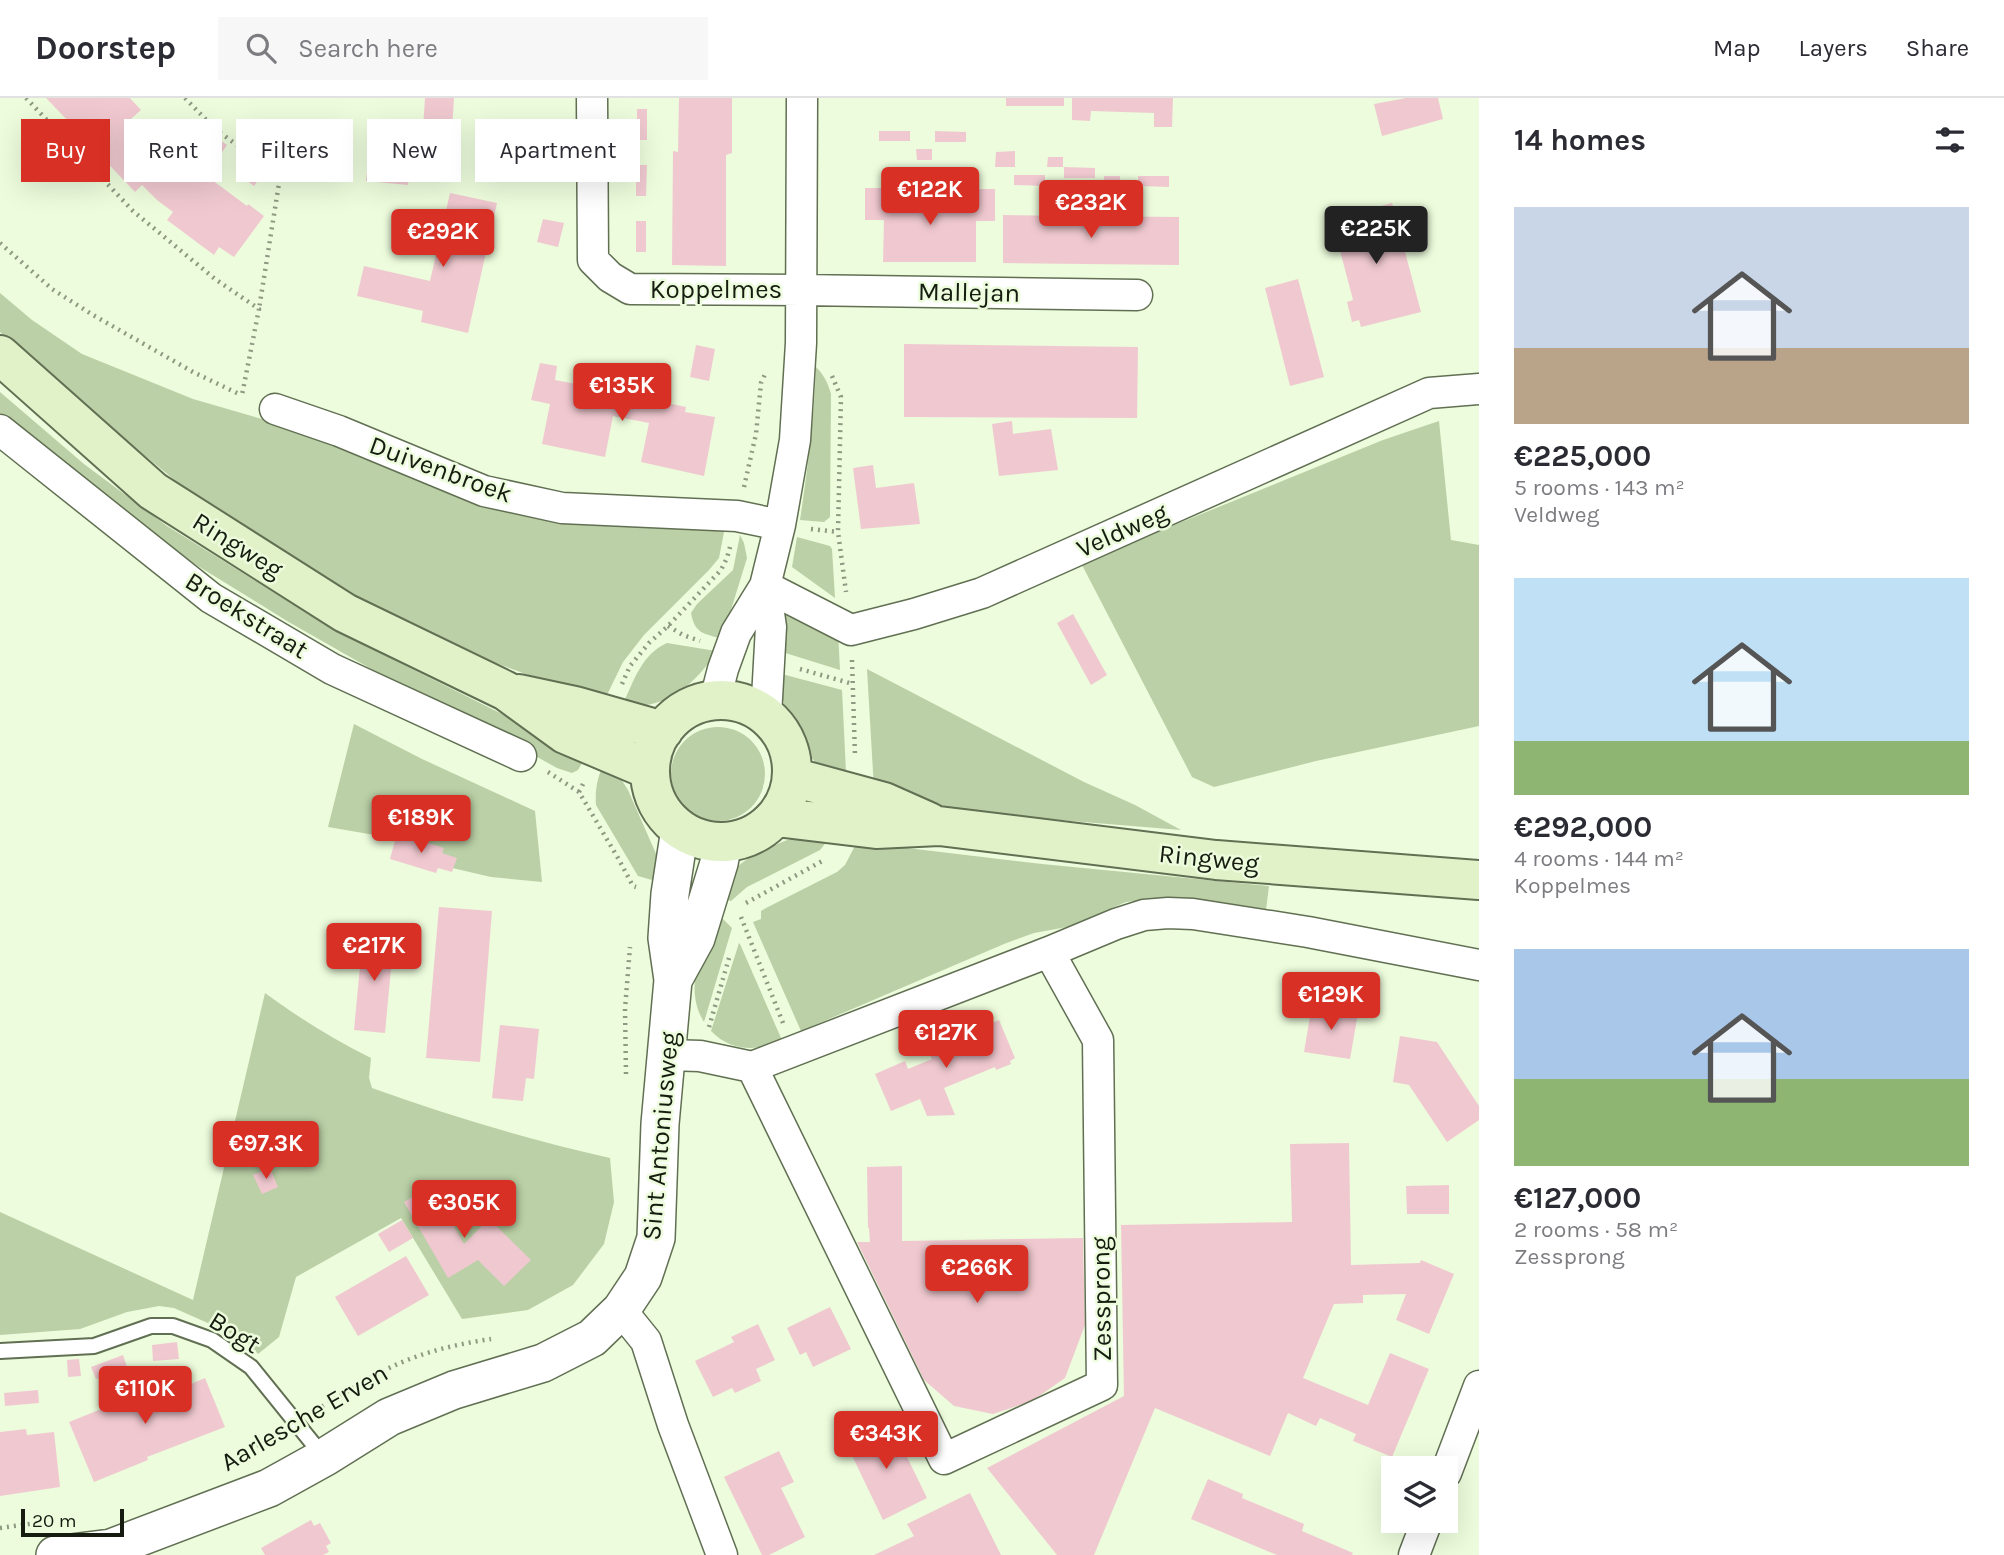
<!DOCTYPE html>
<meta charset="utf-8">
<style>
body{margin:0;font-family:Karla,sans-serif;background:#f7f7f7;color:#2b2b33;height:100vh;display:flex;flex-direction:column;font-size:26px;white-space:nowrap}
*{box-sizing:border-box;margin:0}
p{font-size:23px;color:#7c7c81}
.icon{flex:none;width:38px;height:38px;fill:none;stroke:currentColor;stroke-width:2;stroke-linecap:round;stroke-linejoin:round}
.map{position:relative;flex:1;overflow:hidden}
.drawer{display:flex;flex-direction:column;background:#fff;width:525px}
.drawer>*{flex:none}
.top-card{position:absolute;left:21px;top:21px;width:665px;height:63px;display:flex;gap:14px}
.tools{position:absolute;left:1381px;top:1358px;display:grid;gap:14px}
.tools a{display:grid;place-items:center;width:77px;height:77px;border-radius:0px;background:#fff;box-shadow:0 7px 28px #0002;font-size:35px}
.scale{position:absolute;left:21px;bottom:18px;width:103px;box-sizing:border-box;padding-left:7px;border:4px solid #161c10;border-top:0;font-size:19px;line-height:24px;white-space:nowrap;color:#161c10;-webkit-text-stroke:5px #ecfcdc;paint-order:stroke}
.price{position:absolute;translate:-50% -60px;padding:0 16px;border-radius:7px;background:#d93025;color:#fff;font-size:23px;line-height:46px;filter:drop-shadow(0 2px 4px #0008)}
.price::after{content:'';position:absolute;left:50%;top:42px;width:21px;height:16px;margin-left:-10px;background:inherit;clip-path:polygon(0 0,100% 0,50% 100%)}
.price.on{background:#222;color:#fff}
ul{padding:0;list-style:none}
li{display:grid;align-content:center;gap:14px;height:371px;padding:0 35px}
li span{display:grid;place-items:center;height:217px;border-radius:0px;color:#555}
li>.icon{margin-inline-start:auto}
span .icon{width:126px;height:126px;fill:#fffc;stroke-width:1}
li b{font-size:30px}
h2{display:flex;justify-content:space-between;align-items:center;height:84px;padding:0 35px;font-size:30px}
.chip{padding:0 24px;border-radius:0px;background:#fff;box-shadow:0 7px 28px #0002;font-size:24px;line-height:63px}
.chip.on{background:#d93025;color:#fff}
header{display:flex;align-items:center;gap:42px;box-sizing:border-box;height:98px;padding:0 35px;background:#fff;border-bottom:2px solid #e1e1e2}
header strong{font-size:33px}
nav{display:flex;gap:38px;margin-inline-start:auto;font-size:24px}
.search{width:490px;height:63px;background:#f7f7f7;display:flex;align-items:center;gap:18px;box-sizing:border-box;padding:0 24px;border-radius:0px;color:#7c7c81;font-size:26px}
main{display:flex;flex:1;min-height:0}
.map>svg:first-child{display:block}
.green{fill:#bbd0a6}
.building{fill:#f0c9d0}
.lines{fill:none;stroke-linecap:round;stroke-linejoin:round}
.service-casing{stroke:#616f53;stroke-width:18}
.minor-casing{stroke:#616f53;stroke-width:33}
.tertiary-casing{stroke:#616f53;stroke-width:40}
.secondary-casing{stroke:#616f53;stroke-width:42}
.path{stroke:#8e9982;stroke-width:4.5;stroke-dasharray:2 5;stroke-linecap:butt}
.service{stroke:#fff;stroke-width:14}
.minor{stroke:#fff;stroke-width:30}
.tertiary{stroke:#fff;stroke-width:37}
.secondary{stroke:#e1f2c9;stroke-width:38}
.labels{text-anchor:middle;stroke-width:5;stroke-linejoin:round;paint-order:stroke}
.street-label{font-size:26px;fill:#161c10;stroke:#ecfcdc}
</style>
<header>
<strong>Doorstep</strong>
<div class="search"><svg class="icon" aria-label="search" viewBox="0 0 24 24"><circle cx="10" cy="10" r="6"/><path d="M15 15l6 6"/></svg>Search here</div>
<nav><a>Map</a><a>Layers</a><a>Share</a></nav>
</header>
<main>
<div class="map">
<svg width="1479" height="1457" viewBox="0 0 1479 1457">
<rect width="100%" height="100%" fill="#ecfcdc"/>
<path class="green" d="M 0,195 L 32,222 L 82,256 L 193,301 L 262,321 L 371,358 L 725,429 L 719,460 L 709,472 L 644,537 L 623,564 L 605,601 L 542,582 L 477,558 L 358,499 L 269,447 L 177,384 L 81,305 L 0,234 Z
M 816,269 C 824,277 828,285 831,296 L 830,419 L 824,424 L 800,422 C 808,369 814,322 816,269 Z
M 0,294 L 84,366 L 167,428 L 336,533 L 586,658 L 578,672 L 572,675 L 557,670 L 449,610 L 380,576 L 287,523 L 198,468 L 141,428 L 0,315 Z
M 1439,323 L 1451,442 L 1479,447 L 1479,628 L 1316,663 L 1214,689 L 1192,679 L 1081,465 L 1383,342 Z
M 740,437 L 744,445 L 747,460 L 722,541 C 703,535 695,536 691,515 L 697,506 L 733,472 Z
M 797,439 L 830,448 L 832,451 L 835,500 L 792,469 Z
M 785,512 L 838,534 L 840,572 L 779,553 Z
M 667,545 L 716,553 C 698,585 662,615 623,606 C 634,582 642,556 667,545 Z
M 867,571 L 1084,684 L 1135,707 L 1181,732 L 949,713 L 874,691 Z
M 778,575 L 842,592 L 846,674 L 818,667 L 810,658 L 784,607 Z
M 354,626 L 422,661 L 535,713 L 542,784 L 491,779 L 448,769 L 433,747 L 328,729 Z
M671 676a47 47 0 1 1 94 0a47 47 0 1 1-94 0Z
M 603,667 L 621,681 L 628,692 L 657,758 L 660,772 L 659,784 L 638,778 L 596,707 C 595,692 597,681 603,667 Z
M 796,739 L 828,742 L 820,752 L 747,789 L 731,803 L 718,799 C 723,790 728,778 736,770 C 746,759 780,744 796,739 Z
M 857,744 L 1042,766 L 1269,788 L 1266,812 L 1178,801 L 1153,801 L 1126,804 L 1067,829 L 1034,835 L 1004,846 L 801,933 L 753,824 L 761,821 L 761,813 L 766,810 L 837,774 L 845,767 Z
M 713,817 L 723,821 L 732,830 L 704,924 C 683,890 702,852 713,817 Z
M 739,845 L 740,846 L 781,940 L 781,943 C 757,954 730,953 711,933 Z
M 265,895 C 299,920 333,941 371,960 L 369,980 L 372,990 C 450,1018 529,1042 610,1060 L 614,1104 L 604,1146 L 573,1187 L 528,1212 L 462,1221 L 401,1120 L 296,1179 L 279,1239 L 258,1256 L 244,1242 L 228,1234 L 174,1210 L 159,1208 L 127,1214 L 80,1231 L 0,1237 L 0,1114 L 193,1202 Z"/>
<path class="building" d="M 46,0 L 130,0 L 141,12 L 131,21 L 148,40 L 157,31 L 176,51 L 178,50 L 190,64 L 205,75 L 204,76 L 247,108 L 248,106 L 264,118 L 234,159 L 219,149 L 214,157 L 167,122 L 173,114 L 157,102 L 142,87 L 135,94 L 95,52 L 102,45 L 80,22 L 73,28 Z
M 425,0 L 454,0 L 451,48 L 422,46 Z
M 679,0 L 732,0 L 732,55 L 726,57 L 726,168 L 672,167 L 673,53 L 678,54 Z
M 1006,0 L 1064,0 L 1064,8 L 1006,8 Z
M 1072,0 L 1173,0 L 1172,29 L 1154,29 L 1154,15 L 1091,13 L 1090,23 L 1072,22 Z
M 1406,0 L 1438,0 L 1443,21 L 1382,38 L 1374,6 Z
M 637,11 L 647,11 L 647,42 L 637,42 Z
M 203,28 L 212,37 L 202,47 L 193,37 Z
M 879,33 L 910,33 L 910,43 L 879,43 Z
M 935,33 L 966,34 L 966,44 L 935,44 Z
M 371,35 L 413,40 L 408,87 L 366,83 Z
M 214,38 L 227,47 L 218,60 L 205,50 Z
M 916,51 L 932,51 L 932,62 L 917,62 Z
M 1015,53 L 1015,69 L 995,69 L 996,54 Z
M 1048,59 L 1063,59 L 1063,69 L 1047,69 Z
M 248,63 L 264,74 L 254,88 L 238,76 Z
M 636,67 L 647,67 L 646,98 L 636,98 Z
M 1064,69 L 1095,70 L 1095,80 L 1064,80 Z
M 1014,77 L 1045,77 L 1045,88 L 1014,87 Z
M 1104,78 L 1120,78 L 1120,88 L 1104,88 Z
M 1138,78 L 1169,78 L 1169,89 L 1138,88 Z
M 865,90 L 884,90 L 885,101 L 917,101 L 917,113 L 943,114 L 943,102 L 976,102 L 976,91 L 995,91 L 995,123 L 976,123 L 976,164 L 883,164 L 884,122 L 865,122 Z
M 450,95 L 497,105 L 468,235 L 421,224 L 423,213 L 357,198 L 364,168 L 430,183 Z
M 1392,105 L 1421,214 L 1361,229 L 1359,222 L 1352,224 L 1347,204 L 1353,202 L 1332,122 Z
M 1003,117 L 1179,119 L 1179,167 L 1003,165 Z
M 543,121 L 564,125 L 558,149 L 537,144 Z
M 636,123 L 646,123 L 646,154 L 636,154 Z
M 1298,181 L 1324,279 L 1290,288 L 1265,190 Z
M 904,246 L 1138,249 L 1137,320 L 904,319 Z
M 696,247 L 715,251 L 709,283 L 690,279 Z
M 540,265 L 557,268 L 555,282 L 587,288 L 586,294 L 616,300 L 619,286 L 655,293 L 653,302 L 686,309 L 685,314 L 715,319 L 704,378 L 641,364 L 649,325 L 613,318 L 605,359 L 542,346 L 550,306 L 531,302 Z
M 1012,323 L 1013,336 L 1051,331 L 1058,372 L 999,378 L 992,326 Z
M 873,367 L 876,390 L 914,385 L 920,426 L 861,431 L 853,370 Z
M 1073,516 L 1107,577 L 1091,587 L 1057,525 Z
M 397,735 L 444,750 L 442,755 L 457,760 L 452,774 L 438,770 L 436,775 L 390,761 Z
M 439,809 L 492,813 L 480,964 L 426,960 Z
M 363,836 L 394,838 L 385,935 L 354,932 Z
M 1312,907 L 1358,915 L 1350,961 L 1304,954 Z
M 999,922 L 1015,960 L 1010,963 L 1011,966 L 996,972 L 995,969 L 944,990 L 955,1017 L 927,1018 L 920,1001 L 891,1013 L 875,976 L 905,963 L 908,971 L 932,961 L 928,953 Z
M 500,927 L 539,931 L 534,981 L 526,980 L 523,1003 L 492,1000 Z
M 1400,938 L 1437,944 L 1479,1008 L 1479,1022 L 1447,1044 L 1409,987 L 1393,984 Z
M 1349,1045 L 1351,1167 L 1420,1165 L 1421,1162 L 1454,1176 L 1429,1236 L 1396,1222 L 1406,1196 L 1363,1197 L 1363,1205 L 1334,1206 L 1303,1280 L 1368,1307 L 1390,1255 L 1429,1271 L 1392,1359 L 1353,1343 L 1356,1336 L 1320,1320 L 1316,1328 L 1288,1315 L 1270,1358 L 1155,1310 L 1094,1457 L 1057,1457 L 987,1370 L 1124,1298 L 1121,1127 L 1292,1124 L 1290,1046 Z
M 902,1068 L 902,1143 L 1083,1140 L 1085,1227 L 1065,1280 L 1032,1303 L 993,1316 L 954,1308 L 924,1282 L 857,1144 L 870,1144 L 869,1130 L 868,1130 L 867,1069 Z
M 270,1070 L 278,1089 L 262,1096 L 253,1077 Z
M 435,1086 L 451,1114 L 447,1116 L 464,1146 L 489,1121 L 531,1162 L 504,1188 L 478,1162 L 448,1180 L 404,1104 Z
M 1449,1087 L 1449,1116 L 1407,1116 L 1406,1088 Z
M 402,1122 L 413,1140 L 389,1154 L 378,1136 Z
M 406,1158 L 429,1197 L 358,1238 L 335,1199 Z
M 830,1209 L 851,1251 L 813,1269 L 806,1254 L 800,1257 L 787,1230 Z
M 758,1226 L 775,1262 L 756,1271 L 761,1283 L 735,1295 L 732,1290 L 713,1299 L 695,1263 L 734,1244 L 731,1239 Z
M 177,1244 L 179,1261 L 153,1263 L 152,1247 Z
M 123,1257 L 127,1269 L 96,1281 L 91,1269 Z
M 79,1261 L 81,1278 L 68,1279 L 67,1262 Z
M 205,1280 L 225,1329 L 147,1359 L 148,1362 L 94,1384 L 69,1324 L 176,1281 L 179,1291 Z
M 38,1292 L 39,1305 L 5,1308 L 4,1295 Z
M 890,1324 L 927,1400 L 883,1422 L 846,1345 Z
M 26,1331 L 27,1337 L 54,1334 L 60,1389 L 0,1398 L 0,1334 Z
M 779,1353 L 794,1384 L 781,1390 L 805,1439 L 769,1457 L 762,1457 L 724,1379 Z
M 1208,1381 L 1243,1396 L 1242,1400 L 1304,1426 L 1302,1433 L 1353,1455 L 1352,1457 L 1277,1457 L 1191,1421 Z
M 970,1395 L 1001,1457 L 874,1457 L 914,1438 L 907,1426 Z
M 311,1422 L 314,1428 L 320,1425 L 331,1445 L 326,1448 L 329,1454 L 323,1457 L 265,1457 L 261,1450 Z"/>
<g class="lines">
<g class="service-casing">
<path id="service" d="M 0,1253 L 94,1248 L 151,1228 L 173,1228 L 212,1242 L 251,1269 L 323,1358"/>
</g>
<g class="minor-casing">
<path id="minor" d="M 592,0 L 593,162 L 610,179 L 630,191 L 801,192 L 1137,197
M 275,311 L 339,333 L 484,393 L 562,410 L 737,418 L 780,427
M 0,332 L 211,500 L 332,571 L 521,658
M 765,488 L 851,532 L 914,516 L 982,495 L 1429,295 L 1479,291
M 765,488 L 771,529 L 766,618
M 715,602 L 723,571 L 736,535 L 765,488 L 780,427 L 795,342 L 801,245 L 802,0
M 667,957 L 700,958 L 752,969 L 1049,854 L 1116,826 L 1144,817 L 1168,815 L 1193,816 L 1308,834 L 1479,867
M 752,969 L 944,1361 L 1102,1287 L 1098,942 L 1049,854
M 621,1212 L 646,1243 L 673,1327 L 722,1457
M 1446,1375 L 1479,1288
M 1414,1457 L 1427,1423"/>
</g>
<g class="tertiary-casing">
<path id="tertiary" d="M 673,882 L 696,840 L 719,765 L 723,745
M 55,1457 L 111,1450 L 269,1390 L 325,1359 L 389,1319 L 454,1292 L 543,1265 L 592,1240 L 621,1212 L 643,1179 L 656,1140 L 660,1026 L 673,882 L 667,840 L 670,796 L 680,731"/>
</g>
<g class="secondary-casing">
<path id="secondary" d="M 0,257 L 153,393 L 345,515 L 506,593 L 565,636 L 650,672
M 519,596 L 575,608 L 663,633
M650 673a71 71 0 1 1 142 0a71 71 0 1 1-142 0Z
M 792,679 L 884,704 L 929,724
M 776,719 L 876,731 L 939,728 L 1216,762 L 1479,782"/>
</g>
<path class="path" d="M 26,0 L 133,113 L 215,181 L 259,211 L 242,297
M 185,0 L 214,30 L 280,79 L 259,211
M 0,145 L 52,191 L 93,217 L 193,274 L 241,297
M 832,278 L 841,299 L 838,434 L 846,494
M 744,389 L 756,336 L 761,285 L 766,274
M 811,431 L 838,434
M 668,528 L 683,537 L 700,543
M 852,562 L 855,658
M 800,571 L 853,586
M 622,586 L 630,568 L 649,545 L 668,528 L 721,472 L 727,460 L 730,449
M 548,674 L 579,694 L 618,760 L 633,788 L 636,789
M 579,694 L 585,682
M 746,805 L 824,762
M 741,819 L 783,925
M 709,929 L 729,860
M 626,976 L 625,911 L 630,849
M 316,1312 C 340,1298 363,1283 387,1271 C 419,1255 456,1246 491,1241
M 226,1365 L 276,1337
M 0,1430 L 36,1425"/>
<use href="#service" class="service"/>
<use href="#minor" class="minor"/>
<use href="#tertiary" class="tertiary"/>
<use href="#secondary" class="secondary"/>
</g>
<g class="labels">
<g class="street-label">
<text x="716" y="200">Koppelmes</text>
<text transform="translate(969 194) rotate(1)" y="9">Mallejan</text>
<text transform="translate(441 371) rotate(20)" y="9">Duivenbroek</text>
<text transform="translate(1122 432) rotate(-24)" y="9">Veldweg</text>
<text transform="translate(238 447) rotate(32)" y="9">Ringweg</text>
<text transform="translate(247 517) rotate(32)" y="9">Broekstraat</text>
<text transform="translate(1209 760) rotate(6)" y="9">Ringweg</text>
<text transform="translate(660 1038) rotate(-85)" y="9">Sint Antoniusweg</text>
<text transform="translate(1101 1201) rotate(-91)" y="9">Zessprong</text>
<text transform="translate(235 1234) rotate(32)" y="9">Bogt</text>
<text transform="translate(304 1319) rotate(-30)" y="9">Aarlesche Erven</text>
</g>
</g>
</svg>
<div class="tools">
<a><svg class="icon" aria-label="layers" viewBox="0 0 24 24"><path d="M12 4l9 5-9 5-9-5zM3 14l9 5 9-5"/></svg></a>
</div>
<div class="scale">20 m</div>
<b class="price" style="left:930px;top:129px">€122K</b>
<b class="price" style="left:1091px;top:142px">€232K</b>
<b class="price on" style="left:1376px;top:168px">€225K</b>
<b class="price" style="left:443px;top:171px">€292K</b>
<b class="price" style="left:622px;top:325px">€135K</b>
<b class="price" style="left:421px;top:757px">€189K</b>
<b class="price" style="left:374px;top:885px">€217K</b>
<b class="price" style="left:1331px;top:934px">€129K</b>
<b class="price" style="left:946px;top:972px">€127K</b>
<b class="price" style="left:266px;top:1083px">€97.3K</b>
<b class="price" style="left:464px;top:1142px">€305K</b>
<b class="price" style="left:977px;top:1207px">€266K</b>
<b class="price" style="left:145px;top:1328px">€110K</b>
<b class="price" style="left:886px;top:1373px">€343K</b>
<div class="top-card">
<a class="chip on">Buy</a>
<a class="chip">Rent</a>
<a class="chip">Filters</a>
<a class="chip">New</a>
<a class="chip">Apartment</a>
</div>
</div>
<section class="drawer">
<h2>14 homes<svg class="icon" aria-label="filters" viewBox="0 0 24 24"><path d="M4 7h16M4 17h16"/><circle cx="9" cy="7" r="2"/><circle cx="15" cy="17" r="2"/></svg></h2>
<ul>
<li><span style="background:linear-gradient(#c9d6e8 65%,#b9a48a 0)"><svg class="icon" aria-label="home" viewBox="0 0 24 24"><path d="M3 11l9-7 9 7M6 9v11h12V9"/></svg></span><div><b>€225,000</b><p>5 rooms · 143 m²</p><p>Veldweg</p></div></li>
<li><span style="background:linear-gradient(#bfe0f5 75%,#8fb573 0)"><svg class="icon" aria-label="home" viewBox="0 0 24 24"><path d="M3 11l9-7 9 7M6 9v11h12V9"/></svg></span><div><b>€292,000</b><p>4 rooms · 144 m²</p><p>Koppelmes</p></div></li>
<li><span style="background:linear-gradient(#a9c7e8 60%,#8fb573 0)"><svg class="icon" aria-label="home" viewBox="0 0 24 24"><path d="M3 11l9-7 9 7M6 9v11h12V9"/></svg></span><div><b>€127,000</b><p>2 rooms · 58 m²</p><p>Zessprong</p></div></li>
</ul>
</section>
</main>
